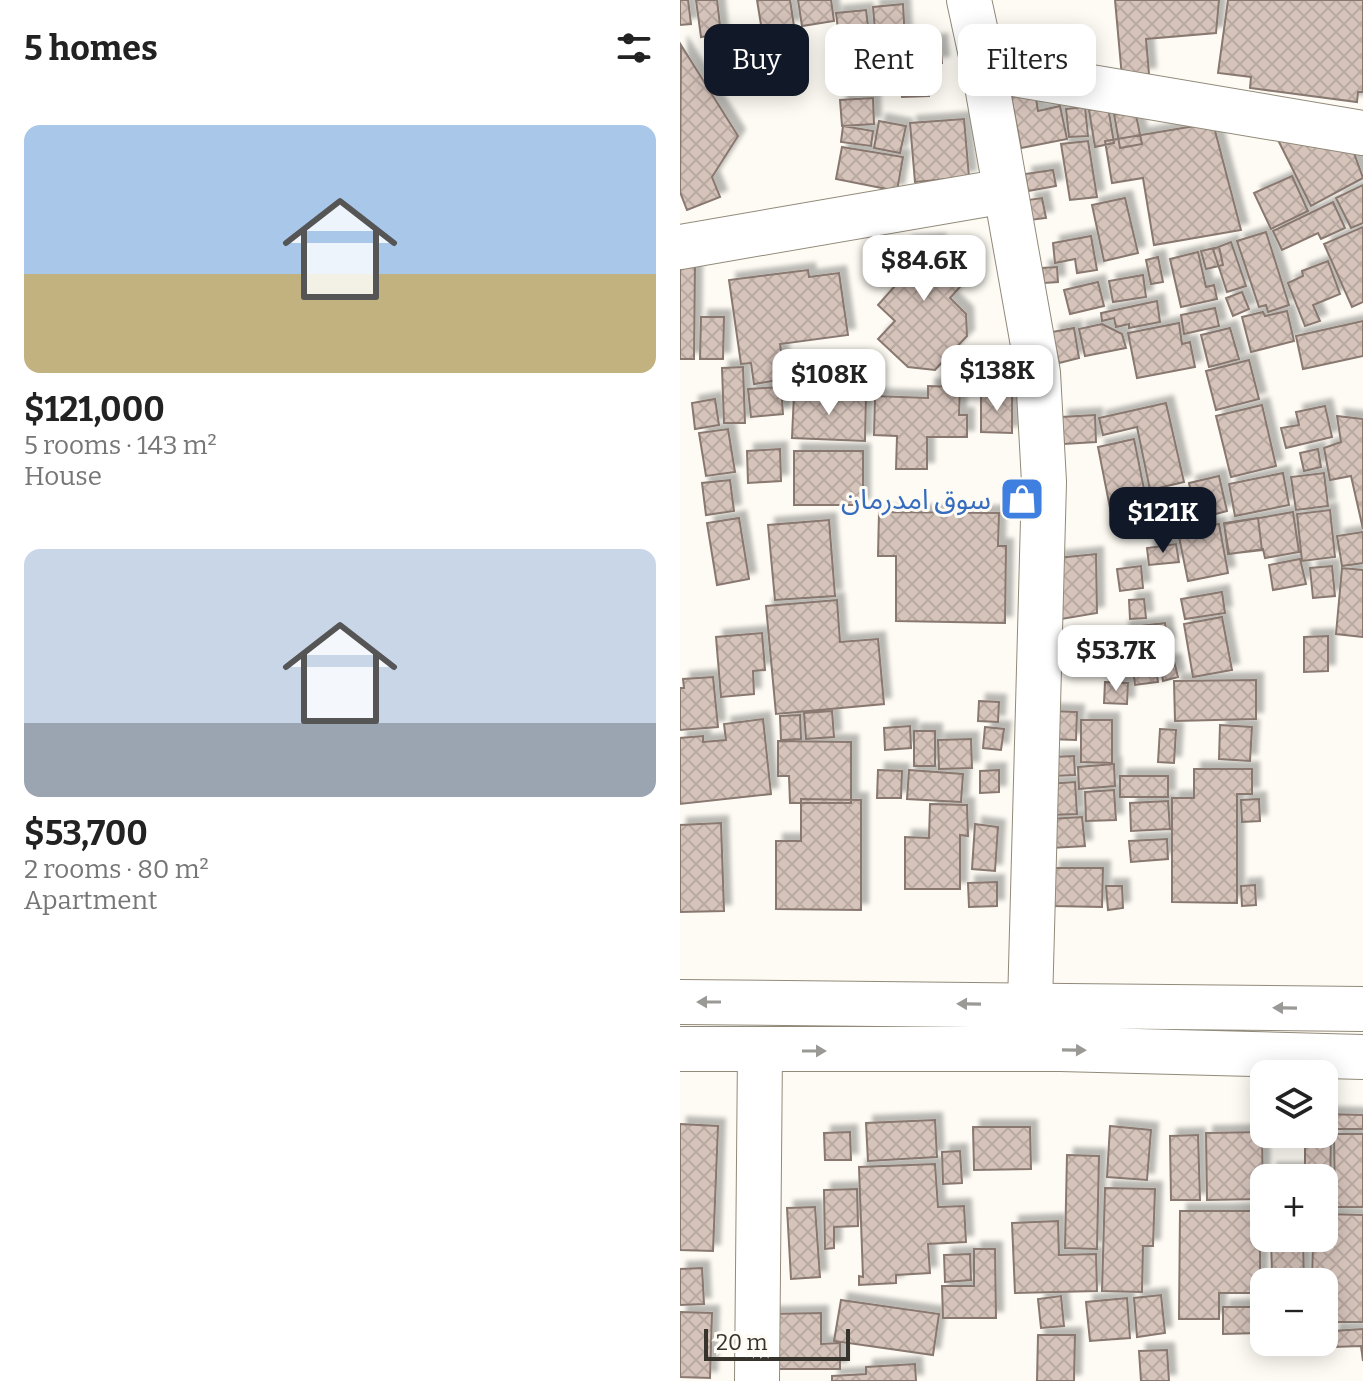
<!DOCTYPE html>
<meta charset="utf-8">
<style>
body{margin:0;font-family:Bitter,"Noto Sans Arabic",serif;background:#f6f6f6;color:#222;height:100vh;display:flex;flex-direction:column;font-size:30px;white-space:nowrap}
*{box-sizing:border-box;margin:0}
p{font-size:26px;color:#767676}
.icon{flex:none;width:44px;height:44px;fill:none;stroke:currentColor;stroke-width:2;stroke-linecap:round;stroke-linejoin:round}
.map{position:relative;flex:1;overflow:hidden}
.panel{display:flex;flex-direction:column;background:#fff;width:680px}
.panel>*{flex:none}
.guide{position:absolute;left:24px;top:24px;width:538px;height:72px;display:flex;gap:16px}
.controls{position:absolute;left:570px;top:1060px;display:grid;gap:16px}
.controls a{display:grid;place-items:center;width:88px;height:88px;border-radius:16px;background:#fff;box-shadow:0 4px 20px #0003;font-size:40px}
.scale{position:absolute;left:24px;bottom:20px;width:146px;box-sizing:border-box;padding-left:8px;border:4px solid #36332c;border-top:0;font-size:22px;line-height:28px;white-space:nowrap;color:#36332c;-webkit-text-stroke:6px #fefbf4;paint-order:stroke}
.price{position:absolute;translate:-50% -68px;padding:0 18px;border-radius:16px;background:#fff;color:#222;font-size:26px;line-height:52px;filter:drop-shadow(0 2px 4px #0008)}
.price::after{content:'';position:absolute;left:50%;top:48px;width:24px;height:18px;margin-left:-12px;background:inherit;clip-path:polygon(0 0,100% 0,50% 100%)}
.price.active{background:#111827;color:#fff}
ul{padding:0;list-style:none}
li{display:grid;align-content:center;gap:16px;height:424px;padding:0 24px}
li span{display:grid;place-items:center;height:248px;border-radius:16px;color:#555}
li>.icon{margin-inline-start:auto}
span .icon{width:144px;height:144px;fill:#fffc;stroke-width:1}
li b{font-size:34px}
h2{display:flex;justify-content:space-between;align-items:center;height:96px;padding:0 24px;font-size:34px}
.chip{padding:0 28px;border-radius:16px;background:#fff;box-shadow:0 4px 20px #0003;font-size:28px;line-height:72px}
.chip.active{background:#111827;color:#fff}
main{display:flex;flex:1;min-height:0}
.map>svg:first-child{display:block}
.building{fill:url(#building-cross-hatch);stroke:#887870;stroke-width:2;filter:url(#shadow)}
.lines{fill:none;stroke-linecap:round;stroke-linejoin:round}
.street-casing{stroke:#918a7a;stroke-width:46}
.secondary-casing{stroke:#918a7a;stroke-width:46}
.street{stroke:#fff;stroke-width:44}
.secondary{stroke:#fff;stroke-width:44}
.oneway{fill:#9a9996}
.labels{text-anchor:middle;stroke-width:6;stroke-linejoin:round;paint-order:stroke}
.shop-label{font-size:28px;fill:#366cbe;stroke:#fefbf4;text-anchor:end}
</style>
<main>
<section class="panel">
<h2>5 homes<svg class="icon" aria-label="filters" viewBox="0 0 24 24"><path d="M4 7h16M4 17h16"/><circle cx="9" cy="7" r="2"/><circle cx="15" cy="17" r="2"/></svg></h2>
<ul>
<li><span style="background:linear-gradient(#a9c7e8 60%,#c2b280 0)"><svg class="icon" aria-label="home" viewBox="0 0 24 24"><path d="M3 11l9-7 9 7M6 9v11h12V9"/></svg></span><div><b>$121,000</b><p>5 rooms · 143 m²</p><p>House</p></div></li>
<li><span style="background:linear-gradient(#c9d6e8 70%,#9aa5b1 0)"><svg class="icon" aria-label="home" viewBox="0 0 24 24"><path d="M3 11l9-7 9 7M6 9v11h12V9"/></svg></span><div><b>$53,700</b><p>2 rooms · 80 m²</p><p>Apartment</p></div></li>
</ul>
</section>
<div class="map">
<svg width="683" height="1381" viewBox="0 0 683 1381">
<defs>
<pattern id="building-cross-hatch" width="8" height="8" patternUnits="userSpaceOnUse" patternTransform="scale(2)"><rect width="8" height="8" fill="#d6c4bb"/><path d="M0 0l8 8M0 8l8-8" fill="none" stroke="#b8a9a1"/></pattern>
<filter id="shadow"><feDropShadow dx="7" dy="-7" stdDeviation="2" flood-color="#0004"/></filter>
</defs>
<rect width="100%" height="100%" fill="#fefbf4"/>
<path class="building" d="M 0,0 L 8,0 L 11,24 L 0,25 Z
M 16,0 L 37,0 L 41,34 L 21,37 Z
M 77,0 L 110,0 L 114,26 L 82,31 Z
M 118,0 L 151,0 L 154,21 L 122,26 Z
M 435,0 L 539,0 L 536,33 L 466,39 L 469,74 L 442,77 Z
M 548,0 L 683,0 L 683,92 L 678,92 L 677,102 L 570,88 L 571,77 L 538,73 Z
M 223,4 L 225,40 L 196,42 L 193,7 Z
M 186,10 L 191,50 L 161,54 L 156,13 Z
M 260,41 L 262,63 L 238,65 L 236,45 Z
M 1,45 L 58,136 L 32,177 L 40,197 L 7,210 L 0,192 Z
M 209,54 L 212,90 L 166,94 L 163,59 Z
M 248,70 L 249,96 L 222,97 L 220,71 Z
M 355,92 L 358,111 L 380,106 L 387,139 L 341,148 L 331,97 Z
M 193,98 L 194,124 L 162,126 L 160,100 Z
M 405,107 L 408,136 L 389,137 L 386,109 Z
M 428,107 L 434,143 L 415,147 L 409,110 Z
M 434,114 L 456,115 L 462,144 L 440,148 Z
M 284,119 L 289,177 L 235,182 L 230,123 Z
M 199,121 L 226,126 L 220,153 L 194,148 Z
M 533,123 L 561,230 L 474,245 L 463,178 L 432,183 L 425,141 Z
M 163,126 L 193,131 L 191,146 L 161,142 Z
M 595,134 L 671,145 L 683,178 L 631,206 Z
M 408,141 L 417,197 L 390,200 L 381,144 Z
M 162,147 L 223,157 L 217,191 L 156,179 Z
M 373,170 L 376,186 L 348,191 L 345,174 Z
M 612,176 L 628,211 L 591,229 L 574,193 Z
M 683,185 L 683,223 L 671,228 L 656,198 Z
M 362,198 L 366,218 L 350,220 L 348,200 Z
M 445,198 L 458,253 L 424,261 L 412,205 Z
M 653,202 L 665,228 L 641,239 L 638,233 L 602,250 L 593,231 Z
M 683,227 L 683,302 L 672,307 L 644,244 Z
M 586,232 L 609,305 L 588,312 L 586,305 L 579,307 L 557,241 Z
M 411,236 L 417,270 L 397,273 L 395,259 L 375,263 L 373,243 Z
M 258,241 L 259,251 L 288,251 L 289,277 L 270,298 L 286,314 L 287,336 L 255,370 L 228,367 L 198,339 L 215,321 L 198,305 L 215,286 L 197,274 L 198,250 L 227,253 L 226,243 Z
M 551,242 L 566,286 L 547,292 L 533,249 Z
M 539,247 L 543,265 L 526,269 L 521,251 Z
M 518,252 L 526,287 L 534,285 L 537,299 L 501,307 L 490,259 Z
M 478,257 L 483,282 L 471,284 L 466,260 Z
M 648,261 L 660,294 L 633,305 L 640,321 L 625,326 L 608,283 L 623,276 L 622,271 Z
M 0,264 L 15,264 L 14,359 L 0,359 Z
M 377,267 L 378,282 L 364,283 L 362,268 Z
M 128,270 L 129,277 L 159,273 L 168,335 L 100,344 L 105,379 L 74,384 L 71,363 L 61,364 L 49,280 Z
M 463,275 L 466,297 L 433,302 L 429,281 Z
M 418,282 L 424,306 L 390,314 L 384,290 Z
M 562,292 L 569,309 L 553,316 L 546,298 Z
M 477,301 L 480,322 L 449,328 L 449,324 L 436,327 L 434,318 L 422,321 L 421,313 Z
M 535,308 L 539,326 L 504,334 L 501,315 Z
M 607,311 L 614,341 L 571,352 L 562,317 L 583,312 L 585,316 Z
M 21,317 L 44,317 L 43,359 L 20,359 Z
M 683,321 L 683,356 L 623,369 L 616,336 Z
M 499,323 L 502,344 L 510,342 L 515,367 L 457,378 L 448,333 Z
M 422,324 L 442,334 L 446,348 L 405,356 L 399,329 Z
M 394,328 L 399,358 L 379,363 L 372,332 Z
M 550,328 L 559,359 L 529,367 L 521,335 Z
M 569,360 L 579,399 L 536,410 L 526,371 Z
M 63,367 L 65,423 L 44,423 L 42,368 Z
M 248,386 L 280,387 L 279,415 L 287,415 L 287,437 L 247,437 L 247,469 L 216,469 L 217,436 L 194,435 L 195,396 L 248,398 Z
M 101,387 L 103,414 L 71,417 L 68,389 Z
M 114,393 L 186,395 L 185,441 L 112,438 Z
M 301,393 L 332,393 L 332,433 L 301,432 Z
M 35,399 L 39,425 L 15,429 L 12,403 Z
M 486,403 L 504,482 L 470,490 L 457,427 L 423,435 L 419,418 Z
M 582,405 L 596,466 L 551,477 L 536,416 Z
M 645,406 L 652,437 L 606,448 L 601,428 L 619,425 L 616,412 Z
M 415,415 L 416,442 L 384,444 L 381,417 Z
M 657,416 L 683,419 L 683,529 L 671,476 L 650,480 L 644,448 L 661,442 Z
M 48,429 L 55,472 L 26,476 L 19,433 Z
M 454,439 L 467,504 L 431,513 L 418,447 Z
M 100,449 L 101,481 L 68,483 L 67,451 Z
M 638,449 L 641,467 L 624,471 L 620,453 Z
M 114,451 L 183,451 L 183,505 L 114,505 Z
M 603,473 L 609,505 L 555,516 L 549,484 Z
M 644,473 L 648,506 L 616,510 L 611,477 Z
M 539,476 L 547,511 L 517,519 L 509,483 Z
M 50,480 L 54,511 L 26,515 L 22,483 Z
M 650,510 L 655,557 L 622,561 L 617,514 Z
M 199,512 L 319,513 L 318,546 L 326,546 L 325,623 L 216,621 L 216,556 L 198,556 Z
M 613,512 L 619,552 L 585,558 L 583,549 L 549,554 L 544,524 Z
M 59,518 L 69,579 L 37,585 L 27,523 Z
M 578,518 L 582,550 L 548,554 L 544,523 Z
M 149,520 L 155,596 L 95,600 L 88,525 Z
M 539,524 L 548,573 L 508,581 L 498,532 Z
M 683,532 L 683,563 L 662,566 L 657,536 Z
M 496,544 L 499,562 L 469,565 L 467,548 Z
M 416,554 L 417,613 L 375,620 L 377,558 Z
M 620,559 L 626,584 L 593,590 L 589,565 Z
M 461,566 L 463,588 L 440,591 L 437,569 Z
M 652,566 L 655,596 L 633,598 L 630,568 Z
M 662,568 L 683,570 L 683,637 L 656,634 Z
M 542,592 L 545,613 L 505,619 L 501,599 Z
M 464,599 L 466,618 L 450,619 L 449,600 Z
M 157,600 L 160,642 L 198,639 L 204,704 L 96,714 L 86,606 Z
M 542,617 L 552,670 L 513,677 L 504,624 Z
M 485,623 L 488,644 L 445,650 L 442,628 Z
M 82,633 L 85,670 L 73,671 L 74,694 L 41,697 L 36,637 Z
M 648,636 L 648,671 L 624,672 L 624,637 Z
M 473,649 L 478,682 L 455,685 L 451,652 Z
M 494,661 L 498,677 L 483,681 L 480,664 Z
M 33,677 L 38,727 L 0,730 L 0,688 L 4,688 L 3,679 Z
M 576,680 L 576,719 L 495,721 L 494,681 Z
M 425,682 L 448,683 L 447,704 L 424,703 Z
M 299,701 L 319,702 L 318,722 L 298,721 Z
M 152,711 L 154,737 L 126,739 L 124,713 Z
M 370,711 L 397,712 L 396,740 L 369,739 Z
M 120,715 L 121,739 L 101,740 L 100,716 Z
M 83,719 L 91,794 L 0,804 L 0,738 L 23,736 L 23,742 L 46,740 L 44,724 Z
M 401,720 L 432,720 L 432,763 L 401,762 Z
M 540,725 L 572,727 L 570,761 L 539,759 Z
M 230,726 L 231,748 L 205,750 L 204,728 Z
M 305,727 L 324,729 L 321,750 L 303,748 Z
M 480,729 L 496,730 L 494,763 L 478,762 Z
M 234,731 L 255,731 L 255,766 L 234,766 Z
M 291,739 L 292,768 L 259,769 L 258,740 Z
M 98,741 L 171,742 L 171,803 L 110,803 L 109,776 L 98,776 Z
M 394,756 L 395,775 L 373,776 L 372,757 Z
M 434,764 L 435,786 L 399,789 L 398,767 Z
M 514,769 L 572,769 L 572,794 L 557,794 L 557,903 L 492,902 L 492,798 L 514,798 Z
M 198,770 L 222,771 L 221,798 L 197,798 Z
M 229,770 L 283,774 L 281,802 L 227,799 Z
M 319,770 L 319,792 L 300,793 L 300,771 Z
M 440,776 L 488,776 L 488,797 L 440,797 Z
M 395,782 L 397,814 L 370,815 L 368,784 Z
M 434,790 L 436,820 L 406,821 L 405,792 Z
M 121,799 L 181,800 L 181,910 L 96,909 L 96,841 L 121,841 Z
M 579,799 L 580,821 L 562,822 L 561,800 Z
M 488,801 L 490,829 L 451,831 L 450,803 Z
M 250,804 L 287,805 L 288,836 L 280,835 L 280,889 L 225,889 L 225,837 L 249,838 Z
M 402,817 L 405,846 L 371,848 L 370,819 Z
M 41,823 L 44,911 L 0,912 L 0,825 Z
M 295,824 L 318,827 L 315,871 L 292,869 Z
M 487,839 L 488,859 L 451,862 L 449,841 Z
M 373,868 L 423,868 L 422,907 L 373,906 Z
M 317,882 L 317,906 L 289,907 L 288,883 Z
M 575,885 L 576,905 L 562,906 L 561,886 Z
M 426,886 L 442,886 L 443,908 L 428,910 Z
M 644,1114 L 683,1115 L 683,1129 L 651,1129 L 650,1209 L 644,1209 L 644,1178 L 625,1178 L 625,1134 L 644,1134 Z
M 255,1120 L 257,1157 L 188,1161 L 186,1123 Z
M 0,1124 L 38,1126 L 33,1251 L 0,1250 Z
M 430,1126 L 471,1130 L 467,1180 L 427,1177 Z
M 293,1127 L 350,1127 L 351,1169 L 294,1170 Z
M 170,1132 L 171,1160 L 145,1160 L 144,1133 Z
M 582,1132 L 583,1199 L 527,1200 L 526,1133 Z
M 654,1134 L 683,1134 L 683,1207 L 655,1207 Z
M 518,1135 L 520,1200 L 491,1200 L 490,1136 Z
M 280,1151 L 282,1183 L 263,1184 L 262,1152 Z
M 387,1155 L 419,1156 L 417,1249 L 385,1248 Z
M 255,1164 L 258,1207 L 284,1206 L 286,1242 L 248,1244 L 250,1273 L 216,1275 L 216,1283 L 179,1285 L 179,1276 L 183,1277 L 179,1167 Z
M 590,1170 L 621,1170 L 621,1178 L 590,1178 Z
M 425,1188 L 475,1189 L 473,1246 L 463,1246 L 462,1292 L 422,1291 Z
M 177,1189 L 178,1226 L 154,1227 L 154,1248 L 145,1249 L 144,1190 Z
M 135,1207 L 140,1277 L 111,1279 L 107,1208 Z
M 500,1211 L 580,1211 L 580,1293 L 539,1293 L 539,1319 L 499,1319 Z
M 644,1214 L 683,1215 L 683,1322 L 644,1322 L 644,1282 L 632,1282 L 633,1238 L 644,1238 Z
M 378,1221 L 379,1255 L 416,1254 L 417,1291 L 335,1293 L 332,1223 Z
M 591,1238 L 623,1238 L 624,1282 L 606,1282 L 606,1274 L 592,1275 Z
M 294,1249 L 315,1249 L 316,1318 L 263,1318 L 262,1286 L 294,1286 Z
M 290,1254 L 291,1280 L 265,1282 L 264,1255 Z
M 22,1268 L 24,1304 L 0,1305 L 0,1269 Z
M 481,1295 L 485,1333 L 457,1337 L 454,1298 Z
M 381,1296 L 384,1326 L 361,1328 L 358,1299 Z
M 447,1298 L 450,1338 L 410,1341 L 406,1302 Z
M 161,1300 L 259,1314 L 253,1355 L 154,1341 Z
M 543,1307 L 579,1307 L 579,1333 L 543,1334 Z
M 0,1312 L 32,1313 L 30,1378 L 0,1377 Z
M 141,1313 L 141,1344 L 160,1343 L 160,1369 L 89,1369 L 89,1314 Z
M 683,1329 L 683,1361 L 681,1346 L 653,1347 L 653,1331 Z
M 358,1335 L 395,1335 L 394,1381 L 357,1381 Z
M 487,1350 L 489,1381 L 461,1381 L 459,1351 Z
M 235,1364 L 236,1381 L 152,1381 L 152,1376 L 186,1374 L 186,1367 Z"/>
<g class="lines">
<g class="street-casing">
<path id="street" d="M 289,0 L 304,69 L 358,373 L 364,482 L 350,1005
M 304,69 L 683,133
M 0,247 L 325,191
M 77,1381 L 80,1051"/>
</g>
<g class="secondary-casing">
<path id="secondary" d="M 0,1002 L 683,1009
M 0,1049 L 380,1049 L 683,1057"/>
</g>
<use href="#street" class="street"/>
<use href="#secondary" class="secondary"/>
</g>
<defs><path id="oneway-solid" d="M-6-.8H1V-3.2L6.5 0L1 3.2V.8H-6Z" transform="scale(2)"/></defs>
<g class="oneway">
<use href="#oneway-solid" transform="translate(29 1002) rotate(180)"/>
<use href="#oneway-solid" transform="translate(289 1004) rotate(-179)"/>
<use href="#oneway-solid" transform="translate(605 1008) rotate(-179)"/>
<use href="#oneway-solid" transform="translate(394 1050) rotate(1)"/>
<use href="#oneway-solid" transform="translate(134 1051)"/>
</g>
<defs>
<g id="shop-square" transform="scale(2.3)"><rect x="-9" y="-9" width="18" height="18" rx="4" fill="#3f7fe0" stroke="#fefbf4"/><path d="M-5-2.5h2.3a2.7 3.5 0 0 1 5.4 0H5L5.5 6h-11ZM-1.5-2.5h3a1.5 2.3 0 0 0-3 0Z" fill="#fff"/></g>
</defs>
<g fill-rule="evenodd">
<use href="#shop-square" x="342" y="499"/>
</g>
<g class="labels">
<g class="shop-label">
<text x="311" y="509">سوق امدرمان</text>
</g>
</g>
</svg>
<div class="controls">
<a><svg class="icon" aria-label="layers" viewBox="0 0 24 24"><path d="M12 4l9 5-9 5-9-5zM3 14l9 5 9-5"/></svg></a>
<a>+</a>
<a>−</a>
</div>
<div class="scale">20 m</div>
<b class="price" style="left:244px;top:303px">$84.6K</b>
<b class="price" style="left:317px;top:413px">$138K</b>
<b class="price" style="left:149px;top:417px">$108K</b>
<b class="price active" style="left:483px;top:555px">$121K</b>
<b class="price" style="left:436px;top:693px">$53.7K</b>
<div class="guide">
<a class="chip active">Buy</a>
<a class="chip">Rent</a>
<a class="chip">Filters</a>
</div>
</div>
</main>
